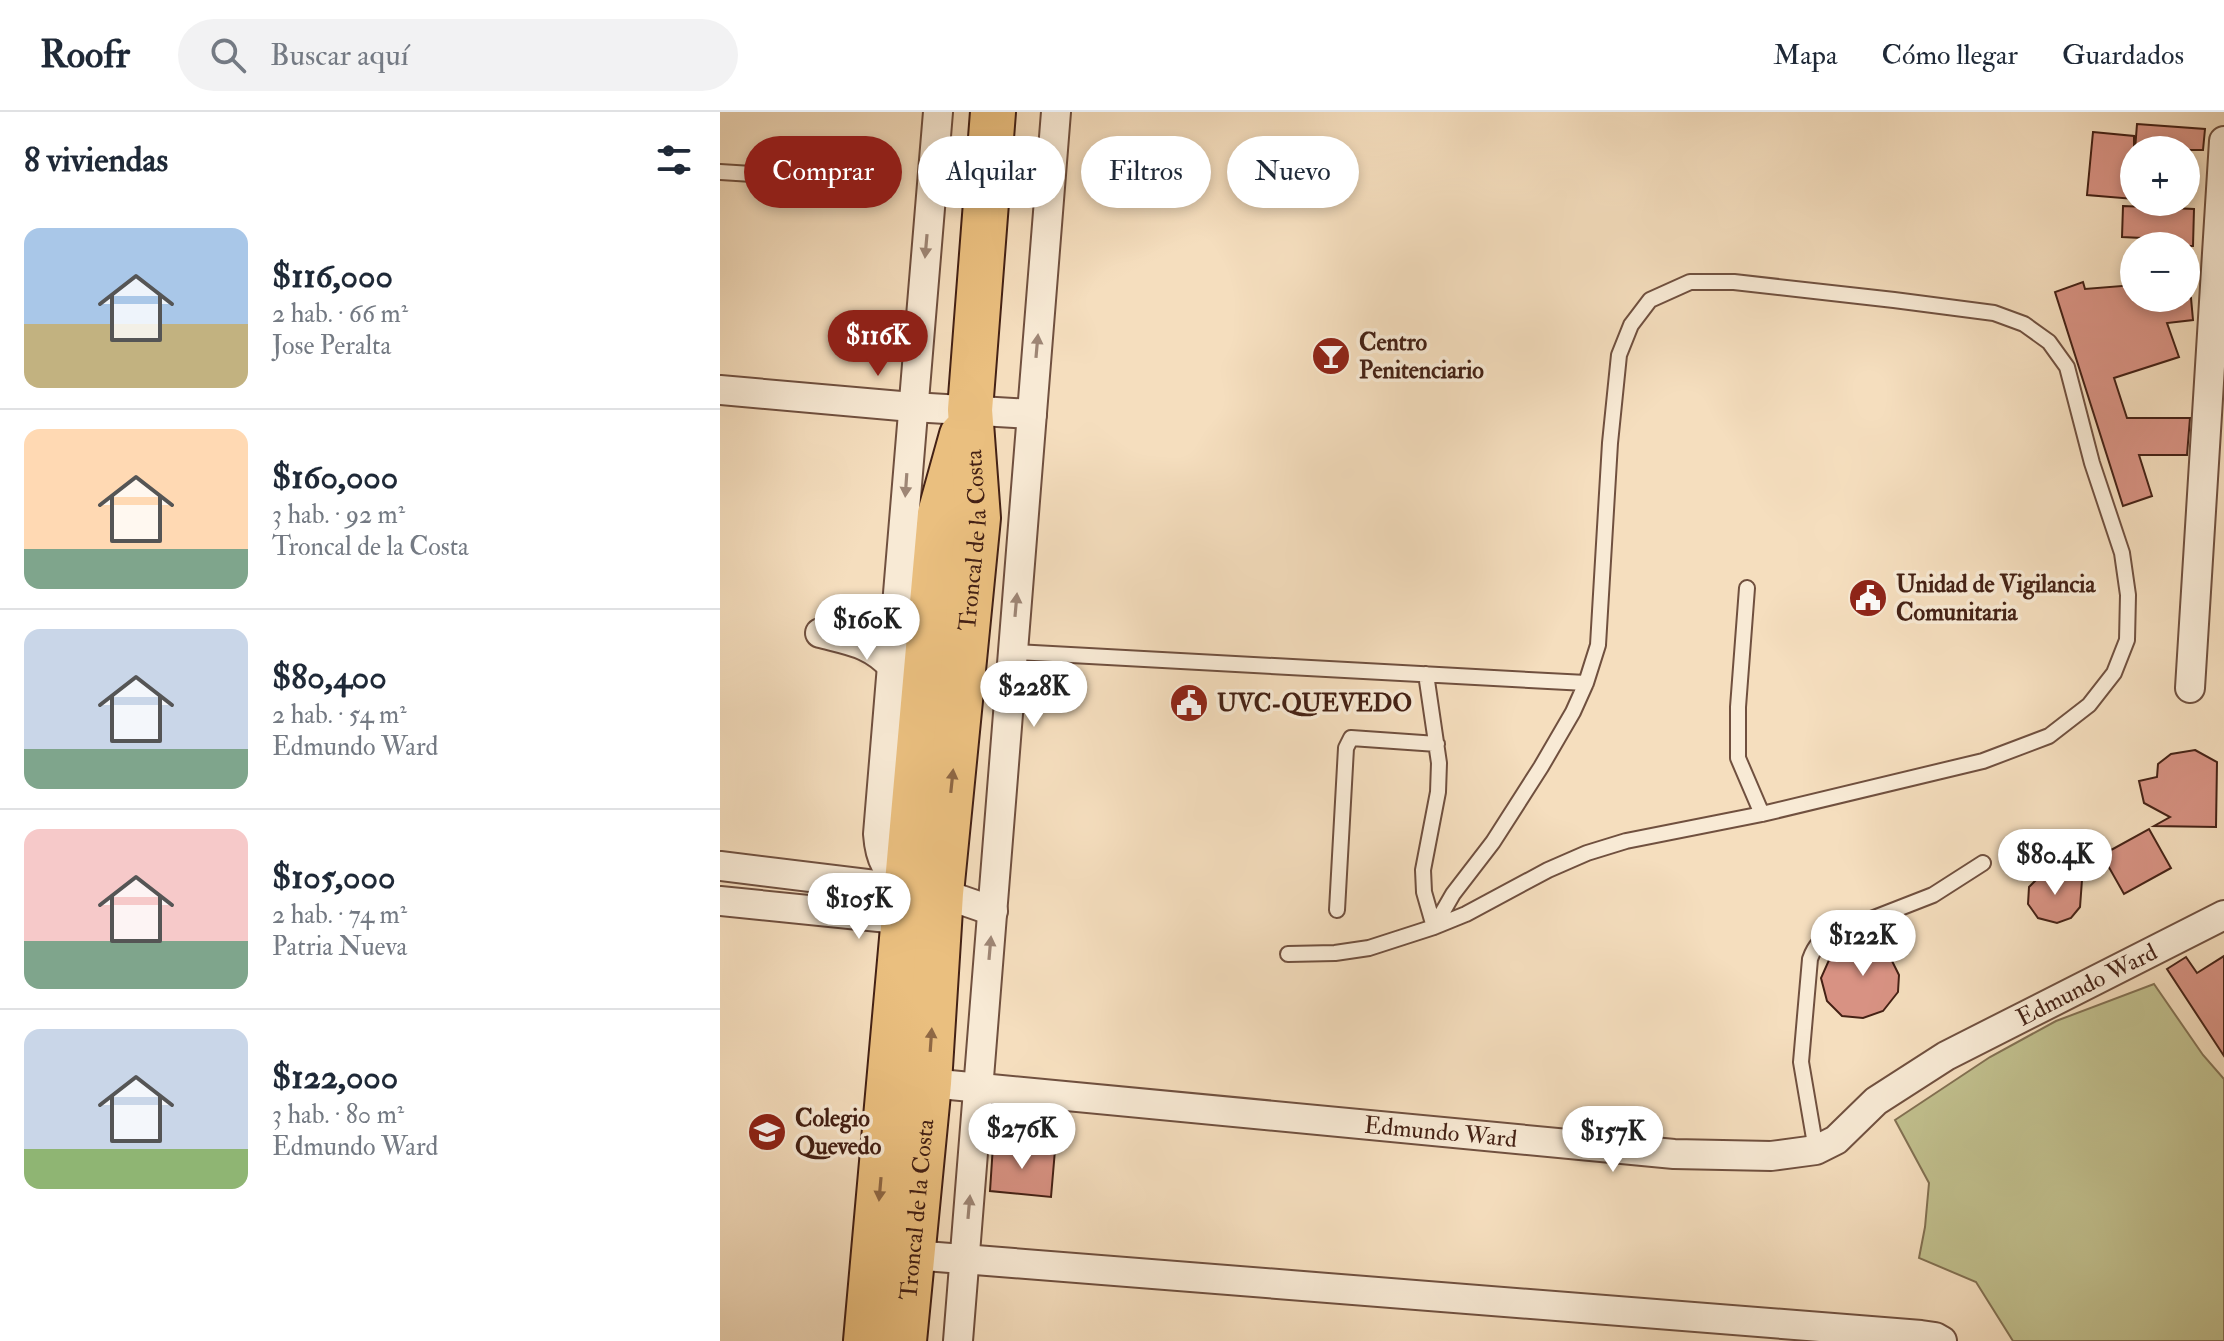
<!DOCTYPE html>
<html lang="es">
<meta charset="utf-8">
<style>
body{margin:0;font-family:"IM FELL Double Pica",serif;background:#f2f2f3;color:#1f2937;height:100vh;display:flex;flex-direction:column;font-size:30px;white-space:nowrap}
*{box-sizing:border-box;margin:0}
p{font-size:26px;color:#747a83}
.icon{flex:none;width:44px;height:44px;fill:none;stroke:currentColor;stroke-width:2;stroke-linecap:round;stroke-linejoin:round}
.map{position:relative;flex:1;overflow:hidden}
.side{display:flex;flex-direction:column;background:#fff;width:720px}
.side>*{flex:none}
.top-card{position:absolute;left:24px;top:24px;width:760px;height:72px;display:flex;gap:16px}
.fabs{position:absolute;left:1400px;top:24px;display:grid;gap:16px}
.fabs a{display:grid;place-items:center;width:80px;height:80px;border-radius:50%;background:#fff;box-shadow:0 4px 12px #0003;font-size:40px}
.price{position:absolute;translate:-50% -68px;padding:0 18px;border-radius:28px;background:#fff;color:#222;font-size:26px;line-height:52px;filter:drop-shadow(0 2px 4px #0008)}
.price::after{content:'';position:absolute;left:50%;top:48px;width:24px;height:18px;margin-left:-12px;background:inherit;clip-path:polygon(0 0,100% 0,50% 100%)}
.price.on{background:#8f2418;color:#fff}
ul{padding:0;list-style:none}
li{display:flex;align-items:center;gap:24px;height:200px;padding:0 24px}
li+li{border-top:2px solid #e0e1e3}
li span{display:grid;place-items:center;flex:none;width:224px;height:160px;border-radius:16px;color:#555}
li>.icon{margin-inline-start:auto}
span .icon{width:96px;height:96px;fill:#fffc;stroke-width:1}
li b{font-size:34px}
h2{display:flex;justify-content:space-between;align-items:center;height:96px;padding:0 24px;font-size:34px}
.chip{padding:0 28px;border-radius:36px;background:#fff;box-shadow:0 4px 12px #0003;font-size:28px;line-height:72px}
.chip.on{background:#8f2418;color:#fff}
header{display:flex;align-items:center;gap:48px;box-sizing:border-box;height:112px;padding:0 40px;background:#fff;border-bottom:2px solid #e0e1e3}
header strong{font-size:38px}
nav{display:flex;gap:44px;margin-inline-start:auto;font-size:28px}
.search{width:560px;height:72px;background:#f2f2f3;display:flex;align-items:center;gap:20px;box-sizing:border-box;padding:0 28px;border-radius:44px;color:#747a83;font-size:30px}
main{display:flex;flex:1;min-height:0}
.map>svg:first-child{display:block}
.green{fill:#c1c08e;stroke:#827052;stroke-width:2}
.building{fill:#d89283;stroke:#442115;stroke-width:2}
.lines{fill:none;stroke-linecap:round;stroke-linejoin:round}
.lane-casing{stroke:#70503f;stroke-width:18}
.street-casing{stroke:#70503f;stroke-width:32}
.highway-casing{stroke:#442115;stroke-width:48}
.lane{stroke:#f8ead5;stroke-width:14}
.street{stroke:#f8ead5;stroke-width:28}
.highway{stroke:#eabf7f;stroke-width:44}
.oneway{fill:#9e8675}
.oneway2{fill:#8f6845}
.labels{text-anchor:middle;stroke-width:7;stroke-linejoin:round;paint-order:stroke}
.poi-label{font-size:24px;font-weight:bold;fill:#442115;stroke:#f8ead5;text-anchor:start}
.street-label{font-size:24px;fill:#442115;stroke:#f8ead5}
</style>
<header>
<strong>Roofr</strong>
<div class="search"><svg class="icon" aria-label="search" viewBox="0 0 24 24"><circle cx="10" cy="10" r="6"/><path d="M15 15l6 6"/></svg>Buscar aquí</div>
<nav><a>Mapa</a><a>Cómo llegar</a><a>Guardados</a></nav>
</header>
<main>
<section class="side">
<h2>8 viviendas<svg class="icon" aria-label="filters" viewBox="0 0 24 24"><path d="M4 7h16M4 17h16"/><circle cx="9" cy="7" r="2"/><circle cx="15" cy="17" r="2"/></svg></h2>
<ul>
<li><span style="background:linear-gradient(#a9c7e8 60%,#c2b280 0)"><svg class="icon" aria-label="home" viewBox="0 0 24 24"><path d="M3 11l9-7 9 7M6 9v11h12V9"/></svg></span><div><b>$116,000</b><p>2 hab. · 66 m²</p><p>Jose Peralta</p></div></li>
<li><span style="background:linear-gradient(#ffd9b3 75%,#7fa58c 0)"><svg class="icon" aria-label="home" viewBox="0 0 24 24"><path d="M3 11l9-7 9 7M6 9v11h12V9"/></svg></span><div><b>$160,000</b><p>3 hab. · 92 m²</p><p>Troncal de la Costa</p></div></li>
<li><span style="background:linear-gradient(#c9d6e8 75%,#7fa58c 0)"><svg class="icon" aria-label="home" viewBox="0 0 24 24"><path d="M3 11l9-7 9 7M6 9v11h12V9"/></svg></span><div><b>$80,400</b><p>2 hab. · 54 m²</p><p>Edmundo Ward</p></div></li>
<li><span style="background:linear-gradient(#f6c9c9 70%,#7fa58c 0)"><svg class="icon" aria-label="home" viewBox="0 0 24 24"><path d="M3 11l9-7 9 7M6 9v11h12V9"/></svg></span><div><b>$105,000</b><p>2 hab. · 74 m²</p><p>Patria Nueva</p></div></li>
<li><span style="background:linear-gradient(#c9d6e8 75%,#8fb573 0)"><svg class="icon" aria-label="home" viewBox="0 0 24 24"><path d="M3 11l9-7 9 7M6 9v11h12V9"/></svg></span><div><b>$122,000</b><p>3 hab. · 80 m²</p><p>Edmundo Ward</p></div></li>
</ul>
</section>
<div class="map">
<svg width="1504" height="1229" viewBox="0 0 1504 1229">
<rect width="100%" height="100%" fill="#f5debe"/>
<filter id="stains"><feTurbulence type="fractalNoise" baseFrequency=".0025" numOctaves="4"/><feColorMatrix values="0 0 0 0 .2 0 0 0 0 .09 0 0 0 0 .02 0 0 0 .5 -.17"/></filter>
<radialGradient id="worn" r=".72"><stop offset=".6" stop-color="#630" stop-opacity="0"/><stop offset="1" stop-color="#630" stop-opacity=".3"/></radialGradient>
<path class="green" d="M 1434,872 L 1483,943 L 1504,967 L 1504,1229 L 1293,1229 L 1256,1170 L 1199,1146 L 1205,1115 L 1209,1071 L 1175,1008 L 1270,945 L 1336,909 Z"/>
<path class="building" d="M 1417,12 L 1485,17 L 1483,38 L 1415,38 Z
M 1373,20 L 1414,24 L 1414,87 L 1367,83 Z
M 1403,94 L 1474,97 L 1473,134 L 1422,134 L 1422,126 L 1402,125 Z
M 1363,170 L 1365,177 L 1414,173 L 1414,186 L 1471,186 L 1473,208 L 1447,211 L 1459,245 L 1394,266 L 1407,306 L 1470,306 L 1467,343 L 1419,343 L 1432,384 L 1403,394 L 1335,180 Z
M 1475,638 L 1497,650 L 1496,715 L 1434,714 L 1450,705 L 1424,691 L 1419,669 L 1437,665 L 1438,652 L 1451,642 Z
M 1429,717 L 1451,756 L 1404,782 L 1382,743 Z
M 1336,759 L 1362,768 L 1360,795 L 1351,806 L 1337,811 L 1318,806 L 1308,792 L 1309,775 L 1320,764 Z
M 1167,817 L 1184,830 L 1170,845 L 1179,863 L 1178,880 L 1163,899 L 1143,906 L 1122,904 L 1107,889 L 1101,866 L 1109,848 L 1122,836 L 1137,833 L 1154,836 Z
M 1504,844 L 1504,944 L 1447,857 L 1466,845 L 1477,861 Z
M 273,1033 L 335,1038 L 331,1085 L 270,1079 Z"/>
<g class="lines">
<g class="lane-casing">
<path id="lane" d="M 0,60 L 128,68
M 1027,476 L 1018,595 L 1018,646 L 1042,702
M 294,540 L 866,571
M 706,562 L 719,651 L 718,680 L 703,758 L 704,780 L 714,815
M 617,798 L 626,636 L 631,626 L 717,632
M 568,842 L 615,841 L 649,836 L 714,815 L 746,802 L 828,758 L 867,741 L 906,729 L 1042,702 L 1263,649 L 1329,624 L 1369,593 L 1394,561 L 1407,528 L 1408,483 L 1402,441 L 1372,351 L 1347,255 L 1329,230 L 1304,212 L 1274,201 L 1174,188 L 1014,170 L 970,170 L 930,188 L 911,213 L 899,243 L 890,331 L 878,533 L 866,571 L 853,600 L 821,655 L 773,730 L 733,782 L 714,815
M 1096,1038 L 1081,950 L 1090,847 C 1095,833 1100,829 1113,822 L 1213,783 L 1263,751"/>
</g>
<g class="street-casing">
<g id="street">
<path d="M 0,278 L 192,295 L 312,302"/>
<path d="M 100,521 C 131,529 151,531 173,555"/>
<path d="M 1470,576 L 1504,29"/>
<path d="M 0,754 L 221,781 L 273,799"/>
<path d="M 186,777 C 167,757 160,750 158,722 L 218,0"/>
<path d="M 0,789 L 198,809"/>
<path id="s1" d="M 209,971 L 954,1042 L 1051,1044 L 1096,1038 L 1116,1028 L 1156,989 L 1226,944 L 1504,803"/>
<path d="M 192,1143 L 1201,1223 L 1215,1225 L 1222,1229"/>
<path d="M 238,1229 L 336,0"/>
</g>
</g>
<g class="highway-casing">
<g id="highway">
<path d="M 146,1229 L 220,402 L 242,323"/>
<path id="s2" d="M 184,1229 L 209,971 L 221,781 L 258,406 L 250,298 L 273,0"/>
</g>
</g>
<use href="#lane" class="lane"/>
<use href="#street" class="street"/>
<use href="#highway" class="highway"/>
</g>
<defs><path id="oneway-solid" d="M-6-.8H1V-3.2L6.5 0L1 3.2V.8H-6Z" transform="scale(2)"/></defs>
<g class="oneway">
<use href="#oneway-solid" transform="translate(206 134) rotate(95)"/>
<use href="#oneway-solid" transform="translate(317 234) rotate(-85)"/>
<use href="#oneway-solid" transform="translate(186 373) rotate(94)"/>
<use href="#oneway-solid" transform="translate(296 493) rotate(-85)"/>
<use href="#oneway-solid" transform="translate(270 836) rotate(-85)"/>
<use href="#oneway-solid" transform="translate(249 1095) rotate(-85)"/>
</g>
<g class="oneway2">
<use href="#oneway-solid" transform="translate(232 669) rotate(-84)"/>
<use href="#oneway-solid" transform="translate(211 928) rotate(-86)"/>
<use href="#oneway-solid" transform="translate(160 1077) rotate(95)"/>
</g>
<defs>
<g id="bar-disc" transform="scale(2)"><circle r="9.5" fill="#8f2418" stroke="#f8ead5"/><path d="M-6-5H6L.8 .8V4.5H3.5V6h-7V4.5H-.8V.8Z" fill="#fff"/></g>
<g id="civic-disc" transform="scale(2)"><circle r="9.5" fill="#8f2418" stroke="#f8ead5"/><path d="M-.6-6.5H3V-4.5H.6V-3L4-1V1h2V6H-6V1h2V-1L-.6-3ZM-1.2 2.5V6h2.4V2.5Z" fill="#fff"/></g>
<g id="school-disc" transform="scale(2)"><circle r="9.5" fill="#8f2418" stroke="#f8ead5"/><path d="M0-5L7-2L0 1L-7-2ZM-4 1L0 2.5L4 1V4Q0 6-4 4Z" fill="#fff"/></g>
</defs>
<g fill-rule="evenodd">
<use href="#bar-disc" x="611" y="244"/>
<use href="#civic-disc" x="1148" y="486"/>
<use href="#civic-disc" x="469" y="591"/>
<use href="#school-disc" x="47" y="1020"/>
</g>
<g class="labels">
<g class="poi-label">
<text x="639" y="238">Centro<tspan x="639" dy="28">Penitenciario</tspan></text>
<text x="1176" y="480">Unidad de Vigilancia<tspan x="1176" dy="28">Comunitaria</tspan></text>
<text x="497" y="599">UVC-QUEVEDO</text>
<text x="75" y="1014">Colegio<tspan x="75" dy="28">Quevedo</tspan></text>
</g>
<g class="street-label">
<text dy="8" stroke="none"><textPath href="#s2" startOffset="804">Troncal de la Costa</textPath></text>
<text dy="8" stroke="none"><textPath href="#s1" startOffset="1210">Edmundo Ward</textPath></text>
<text dy="8" stroke="none"><textPath href="#s1" startOffset="514">Edmundo Ward</textPath></text>
<text dy="8" stroke="none"><textPath href="#s2" startOffset="132">Troncal de la Costa</textPath></text>
</g>
</g>
<rect width="100%" height="100%" filter="url(#stains)"/>
<rect width="100%" height="100%" fill="url(#worn)"/>
</svg>
<div class="fabs">
<a>+</a>
<a>−</a>
</div>
<b class="price on" style="left:158px;top:266px">$116K</b>
<b class="price" style="left:147px;top:550px">$160K</b>
<b class="price" style="left:314px;top:617px">$228K</b>
<b class="price" style="left:1335px;top:785px">$80.4K</b>
<b class="price" style="left:139px;top:829px">$105K</b>
<b class="price" style="left:1143px;top:866px">$122K</b>
<b class="price" style="left:302px;top:1059px">$276K</b>
<b class="price" style="left:893px;top:1062px">$157K</b>
<div class="top-card">
<a class="chip on">Comprar</a>
<a class="chip">Alquilar</a>
<a class="chip">Filtros</a>
<a class="chip">Nuevo</a>
</div>
</div>
</main>
